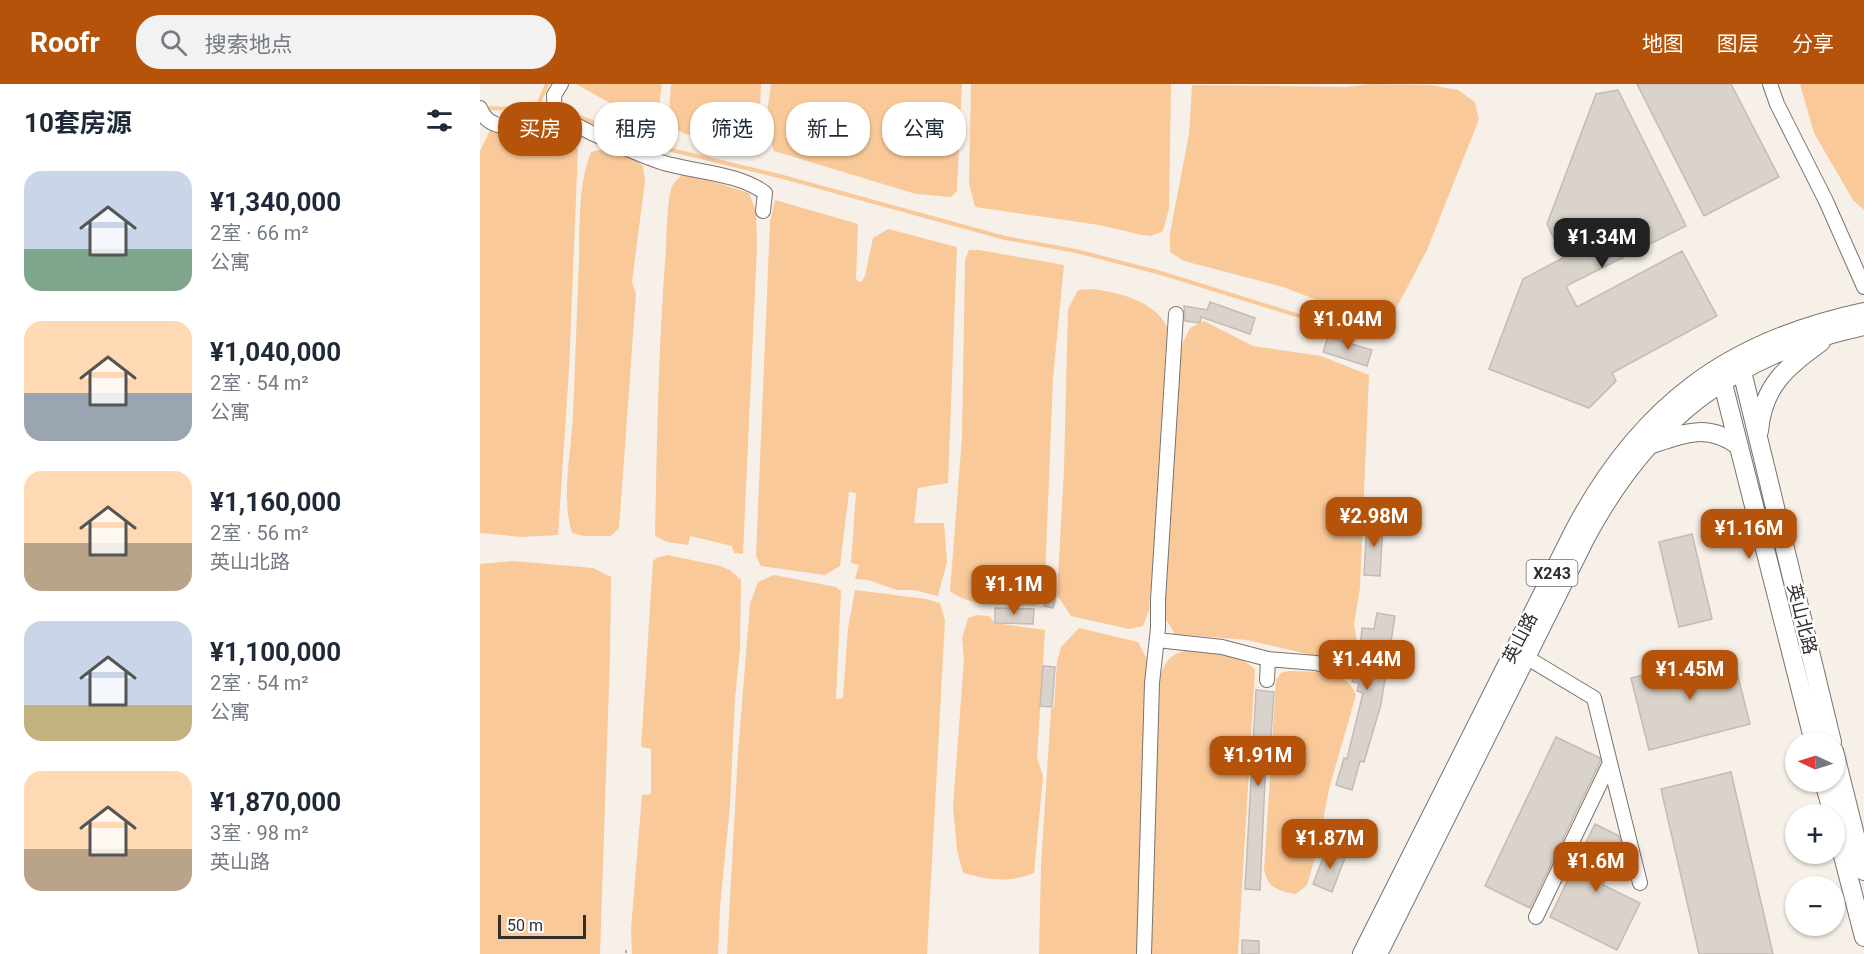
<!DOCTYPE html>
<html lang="zh">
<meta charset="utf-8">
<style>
body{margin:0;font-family:Roboto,"Noto Sans SC",sans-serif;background:#f2f2f3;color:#1f2937;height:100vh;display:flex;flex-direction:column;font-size:22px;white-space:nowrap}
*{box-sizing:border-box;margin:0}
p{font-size:20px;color:#747a83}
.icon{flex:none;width:33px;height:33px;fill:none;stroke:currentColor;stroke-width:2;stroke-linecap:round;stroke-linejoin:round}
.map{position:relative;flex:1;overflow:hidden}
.details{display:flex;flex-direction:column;background:#fff;width:480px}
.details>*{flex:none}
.guide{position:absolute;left:18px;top:18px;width:570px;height:54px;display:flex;gap:12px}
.needle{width:39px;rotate:274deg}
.tools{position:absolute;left:1305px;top:648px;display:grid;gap:12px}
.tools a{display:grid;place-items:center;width:60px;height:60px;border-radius:50%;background:#fff;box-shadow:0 2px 4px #0004;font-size:30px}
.scale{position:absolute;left:18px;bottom:15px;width:88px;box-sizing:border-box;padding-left:6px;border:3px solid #322f2c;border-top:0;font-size:16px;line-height:21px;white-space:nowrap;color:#322f2c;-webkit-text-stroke:4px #fefefe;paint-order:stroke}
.price{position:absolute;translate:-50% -51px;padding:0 14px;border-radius:12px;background:#b45309;color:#fff;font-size:20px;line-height:39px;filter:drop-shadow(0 2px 3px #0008)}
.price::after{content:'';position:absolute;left:50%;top:36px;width:18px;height:14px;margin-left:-9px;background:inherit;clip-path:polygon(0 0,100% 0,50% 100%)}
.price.on{background:#222;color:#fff}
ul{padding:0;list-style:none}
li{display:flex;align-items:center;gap:18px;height:150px;padding:0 24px}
li span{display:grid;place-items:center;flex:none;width:168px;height:120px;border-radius:18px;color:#555}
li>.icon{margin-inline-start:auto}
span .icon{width:72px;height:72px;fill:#fffc;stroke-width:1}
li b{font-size:26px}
h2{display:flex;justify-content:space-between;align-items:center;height:72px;padding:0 24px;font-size:26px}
.tag{padding:0 21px;border-radius:24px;background:#fff;box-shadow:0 2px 4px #0004;font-size:21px;line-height:54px}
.tag.on{background:#b45309;color:#fff}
header{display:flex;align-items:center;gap:36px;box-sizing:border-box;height:84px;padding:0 30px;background:#b45309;color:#fff}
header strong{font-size:28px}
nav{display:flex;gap:33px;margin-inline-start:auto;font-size:21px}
.search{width:420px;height:54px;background:#f2f2f3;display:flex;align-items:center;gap:15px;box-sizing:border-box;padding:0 21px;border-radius:24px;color:#747a83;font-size:22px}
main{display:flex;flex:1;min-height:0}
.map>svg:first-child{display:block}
.water{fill:#f9c999}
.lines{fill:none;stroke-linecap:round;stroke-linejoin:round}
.stream{stroke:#f9c999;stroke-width:4}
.building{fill:#dad3cb;stroke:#c3bbb4;stroke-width:1.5}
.minor-casing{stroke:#7a736c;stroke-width:16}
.major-casing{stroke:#7a736c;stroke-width:20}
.path{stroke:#b4aea8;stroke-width:2;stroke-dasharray:3 4.5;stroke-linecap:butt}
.minor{stroke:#fff;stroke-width:14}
.major{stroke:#fff;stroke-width:18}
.labels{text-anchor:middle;stroke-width:4.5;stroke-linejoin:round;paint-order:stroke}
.shield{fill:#fefefe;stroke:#6f6d6b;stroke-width:1.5}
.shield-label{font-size:16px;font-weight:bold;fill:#322f2c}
.street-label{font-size:18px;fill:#322f2c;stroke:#fefefe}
</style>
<header>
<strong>Roofr</strong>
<div class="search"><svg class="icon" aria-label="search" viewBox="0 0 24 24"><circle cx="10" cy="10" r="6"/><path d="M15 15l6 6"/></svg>搜索地点</div>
<nav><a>地图</a><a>图层</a><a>分享</a></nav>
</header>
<main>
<section class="details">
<h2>10套房源<svg class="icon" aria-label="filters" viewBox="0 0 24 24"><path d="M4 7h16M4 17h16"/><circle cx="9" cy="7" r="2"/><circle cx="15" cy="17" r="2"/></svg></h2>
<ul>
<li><span style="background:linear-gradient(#c9d6e8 65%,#7fa58c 0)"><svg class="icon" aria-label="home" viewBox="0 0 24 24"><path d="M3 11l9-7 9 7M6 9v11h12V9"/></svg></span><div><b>¥1,340,000</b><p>2室 · 66 m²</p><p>公寓</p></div></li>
<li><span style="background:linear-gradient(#ffd9b3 60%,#9aa5b1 0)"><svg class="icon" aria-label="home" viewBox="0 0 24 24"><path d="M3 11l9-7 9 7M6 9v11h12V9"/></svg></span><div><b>¥1,040,000</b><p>2室 · 54 m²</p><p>公寓</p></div></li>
<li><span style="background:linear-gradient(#ffd9b3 60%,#b9a48a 0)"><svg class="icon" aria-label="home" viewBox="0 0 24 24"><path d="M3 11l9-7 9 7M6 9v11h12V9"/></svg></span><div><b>¥1,160,000</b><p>2室 · 56 m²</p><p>英山北路</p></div></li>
<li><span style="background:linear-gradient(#c9d6e8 70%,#c2b280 0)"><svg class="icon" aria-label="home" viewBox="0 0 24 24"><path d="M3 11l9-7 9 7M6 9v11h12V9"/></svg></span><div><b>¥1,100,000</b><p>2室 · 54 m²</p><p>公寓</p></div></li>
<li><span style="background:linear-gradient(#ffd9b3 65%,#b9a48a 0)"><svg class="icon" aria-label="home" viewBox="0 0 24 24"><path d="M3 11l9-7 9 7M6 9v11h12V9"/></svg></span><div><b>¥1,870,000</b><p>3室 · 98 m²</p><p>英山路</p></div></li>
</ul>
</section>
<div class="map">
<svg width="1384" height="870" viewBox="0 0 1384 870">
<rect width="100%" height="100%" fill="#f7f0e8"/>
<path class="water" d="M 96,0 L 182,0 L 180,16 L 183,39 L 162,37 Z
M 191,0 L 281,0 L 279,51 L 270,62 L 261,62 L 205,50 L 192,43 L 189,28 Z
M 291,0 L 482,0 L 477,107 L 471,113 L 436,110 L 294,67 L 291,57 L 294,47 L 286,36 Z
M 491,0 L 691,0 L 689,125 L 683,147 L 671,152 L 662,151 L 619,141 L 495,123 L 489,99 Z
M 891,0 L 950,1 L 978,6 L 995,18 L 999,35 L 947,166 L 910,236 L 847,220 L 803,203 L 704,177 L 690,168 L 690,149 L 709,50 L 712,1 L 867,3 Z
M 1320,0 L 1384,0 L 1384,126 L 1373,116 L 1334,49 Z
M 10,46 L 69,46 L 98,65 L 89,286 L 78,451 L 42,453 L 0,449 L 0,67 Z
M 127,64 L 145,67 L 163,82 L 165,97 L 152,198 L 156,210 L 139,444 L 131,452 L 104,452 L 92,449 C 81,413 91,369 93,331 C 95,279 97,228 99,176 C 100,140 98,101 111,68 Z
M 212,91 L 269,109 L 276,127 L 277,163 L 263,470 L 254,469 L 252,462 L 210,452 L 208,461 L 187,458 L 175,452 C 177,361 178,270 185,179 C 187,160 186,119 192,102 C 194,98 198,95 201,92 Z
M 295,116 L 378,140 L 376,196 L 381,198 L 385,192 L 393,154 L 408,145 L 477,163 L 468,399 L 438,404 L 434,439 L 464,439 L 467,478 L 458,512 L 434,506 L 417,506 L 388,496 L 375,495 L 379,481 L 371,479 L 376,409 L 369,408 L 360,482 L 345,491 L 281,482 L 276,472 L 290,138 Z
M 489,166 L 499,166 L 584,181 L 573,294 L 565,494 L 560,519 L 555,522 C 526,520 494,525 470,507 L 482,353 L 485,175 Z
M 612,205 C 638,208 675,217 687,243 L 680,387 L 669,527 L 663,542 L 649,545 L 591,532 L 577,511 L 584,385 L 588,225 L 598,206 Z
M 724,237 L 773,262 L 841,272 L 889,291 L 880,504 L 874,540 L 877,557 L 863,571 L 836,572 L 767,556 L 695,550 L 685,534 L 698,269 L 710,244 Z
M 188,471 L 240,482 L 250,486 L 261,496 L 260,565 L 255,614 L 250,722 L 240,823 L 238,870 L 152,870 L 151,845 L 162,711 L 171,710 L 171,665 L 161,663 L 173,477 L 178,473 Z
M 33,477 L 113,484 L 131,493 L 130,571 L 120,870 L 0,870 L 0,480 Z
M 294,491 L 356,503 L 361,507 L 356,615 L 363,614 L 368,544 L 375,506 L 446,515 L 460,519 L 465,536 L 447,870 L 247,870 L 258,669 L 270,520 L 278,498 Z
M 497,531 L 509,532 L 515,539 L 565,546 L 557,674 L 563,692 L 554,789 C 531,799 507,796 483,789 L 477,766 L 473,722 L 484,576 L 482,555 L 488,534 Z
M 599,544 L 658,558 L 667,575 L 659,870 L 559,870 L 561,782 L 571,625 L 574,623 L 577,578 L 581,563 Z
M 714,566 C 733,568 763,570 775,586 L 758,870 L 671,870 L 675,703 L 680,593 C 686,574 694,567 714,566 Z
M 809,587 C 832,588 867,584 876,611 L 849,705 L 838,764 L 827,801 L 816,810 C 799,807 789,805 784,787 L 796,596 L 801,589 Z"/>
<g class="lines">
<path class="stream" d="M 58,21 L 79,25 L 175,62 L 303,93 L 525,154 L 596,167 L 681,189 L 887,253
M 4,24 L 43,25 L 58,21 L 67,0"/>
</g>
<path class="building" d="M 1157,0 L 1251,0 L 1299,93 L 1224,132 Z
M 1138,6 L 1206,142 L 1086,202 L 1097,223 L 1202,167 L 1237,232 L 1132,289 L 1136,297 L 1109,324 L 1009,285 L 1043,195 L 1083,174 L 1067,140 L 1116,10 Z
M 730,218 L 775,234 L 770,250 L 721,233 L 720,239 L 705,237 L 704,222 L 727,226 Z
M 848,253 L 892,266 L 887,282 L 843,268 Z
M 887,437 L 903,438 L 900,492 L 884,491 Z
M 1212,450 L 1232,535 L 1199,543 L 1179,458 Z
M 566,510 L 576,512 L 573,524 L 564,522 Z
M 515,524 L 554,525 L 553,540 L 515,539 Z
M 897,529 L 915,532 L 901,620 L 884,678 L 880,677 L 872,706 L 856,701 L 864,674 L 867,675 L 883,609 L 877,607 L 879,599 L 872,598 L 876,589 L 874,581 L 859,576 L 859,573 L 869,571 L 875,563 L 880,565 L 882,544 L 894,545 Z
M 1252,569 L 1270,640 L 1169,666 L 1151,594 Z
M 563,582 L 575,583 L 572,623 L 560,622 Z
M 776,606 L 794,608 L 791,653 L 787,653 L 780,806 L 765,805 Z
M 1076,653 L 1120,674 L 1120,678 L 1050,824 L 1005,802 Z
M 1251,688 L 1293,870 L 1219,870 L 1181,705 Z
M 1115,740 L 1139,752 L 1141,762 L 1123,801 L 1160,819 L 1137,866 L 1070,833 Z
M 847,764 L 866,771 L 852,808 L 833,800 Z
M 762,856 L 779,857 L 779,870 L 762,870 Z"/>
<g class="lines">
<g class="minor-casing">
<path id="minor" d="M 1290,0 L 1297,20 L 1346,117 L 1384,203
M 0,24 C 11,57 58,35 83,37 C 94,38 106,47 116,51 C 138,61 162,72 184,79 C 215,88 259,89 285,109 L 283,127
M 75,37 L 74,11 L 81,0
M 677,556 L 742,563 L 788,575 L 836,579 L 867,587
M 1046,573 L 1114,614 L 1130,679 L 1056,833
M 787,596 L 788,575
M 1130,679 L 1160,799
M 664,870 L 672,599 L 678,544 L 678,516 L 696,230"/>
</g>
<g class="major-casing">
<path id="major" d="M 1259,275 L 1352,658
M 1240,288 L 1334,658
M 1279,347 C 1283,301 1307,283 1341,258
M 1172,360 C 1204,349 1228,339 1259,362
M 1354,667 L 1384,787
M 1344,698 L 1353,730
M 1354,737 L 1384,853
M 882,870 L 1094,447 C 1159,323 1247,257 1384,228
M 898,870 L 1106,453 C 1169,336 1253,270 1384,242"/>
</g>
<path class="path" d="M 146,866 L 146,870"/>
<use href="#minor" class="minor"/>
<use href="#major" class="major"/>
</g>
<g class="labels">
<rect class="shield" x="1046.5" y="476" width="51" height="26" rx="4.5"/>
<g class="shield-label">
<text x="1072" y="495">X243</text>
</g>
<g class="street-label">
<text transform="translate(1322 535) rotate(76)" y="6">英山北路</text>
<text transform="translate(1040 554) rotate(-63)" y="6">英山路</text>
</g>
</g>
</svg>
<div class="tools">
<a><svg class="needle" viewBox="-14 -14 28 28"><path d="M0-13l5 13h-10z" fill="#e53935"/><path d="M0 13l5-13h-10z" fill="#747a83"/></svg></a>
<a>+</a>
<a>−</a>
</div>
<div class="scale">50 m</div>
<b class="price on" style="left:1122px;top:185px">¥1.34M</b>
<b class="price" style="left:868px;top:267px">¥1.04M</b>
<b class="price" style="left:894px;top:464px">¥2.98M</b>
<b class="price" style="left:1269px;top:476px">¥1.16M</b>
<b class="price" style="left:534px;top:532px">¥1.1M</b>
<b class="price" style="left:887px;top:607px">¥1.44M</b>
<b class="price" style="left:1210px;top:617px">¥1.45M</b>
<b class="price" style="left:778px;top:703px">¥1.91M</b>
<b class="price" style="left:850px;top:786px">¥1.87M</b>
<b class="price" style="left:1116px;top:809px">¥1.6M</b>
<div class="guide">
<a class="tag on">买房</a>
<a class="tag">租房</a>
<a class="tag">筛选</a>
<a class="tag">新上</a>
<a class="tag">公寓</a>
</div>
</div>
</main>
